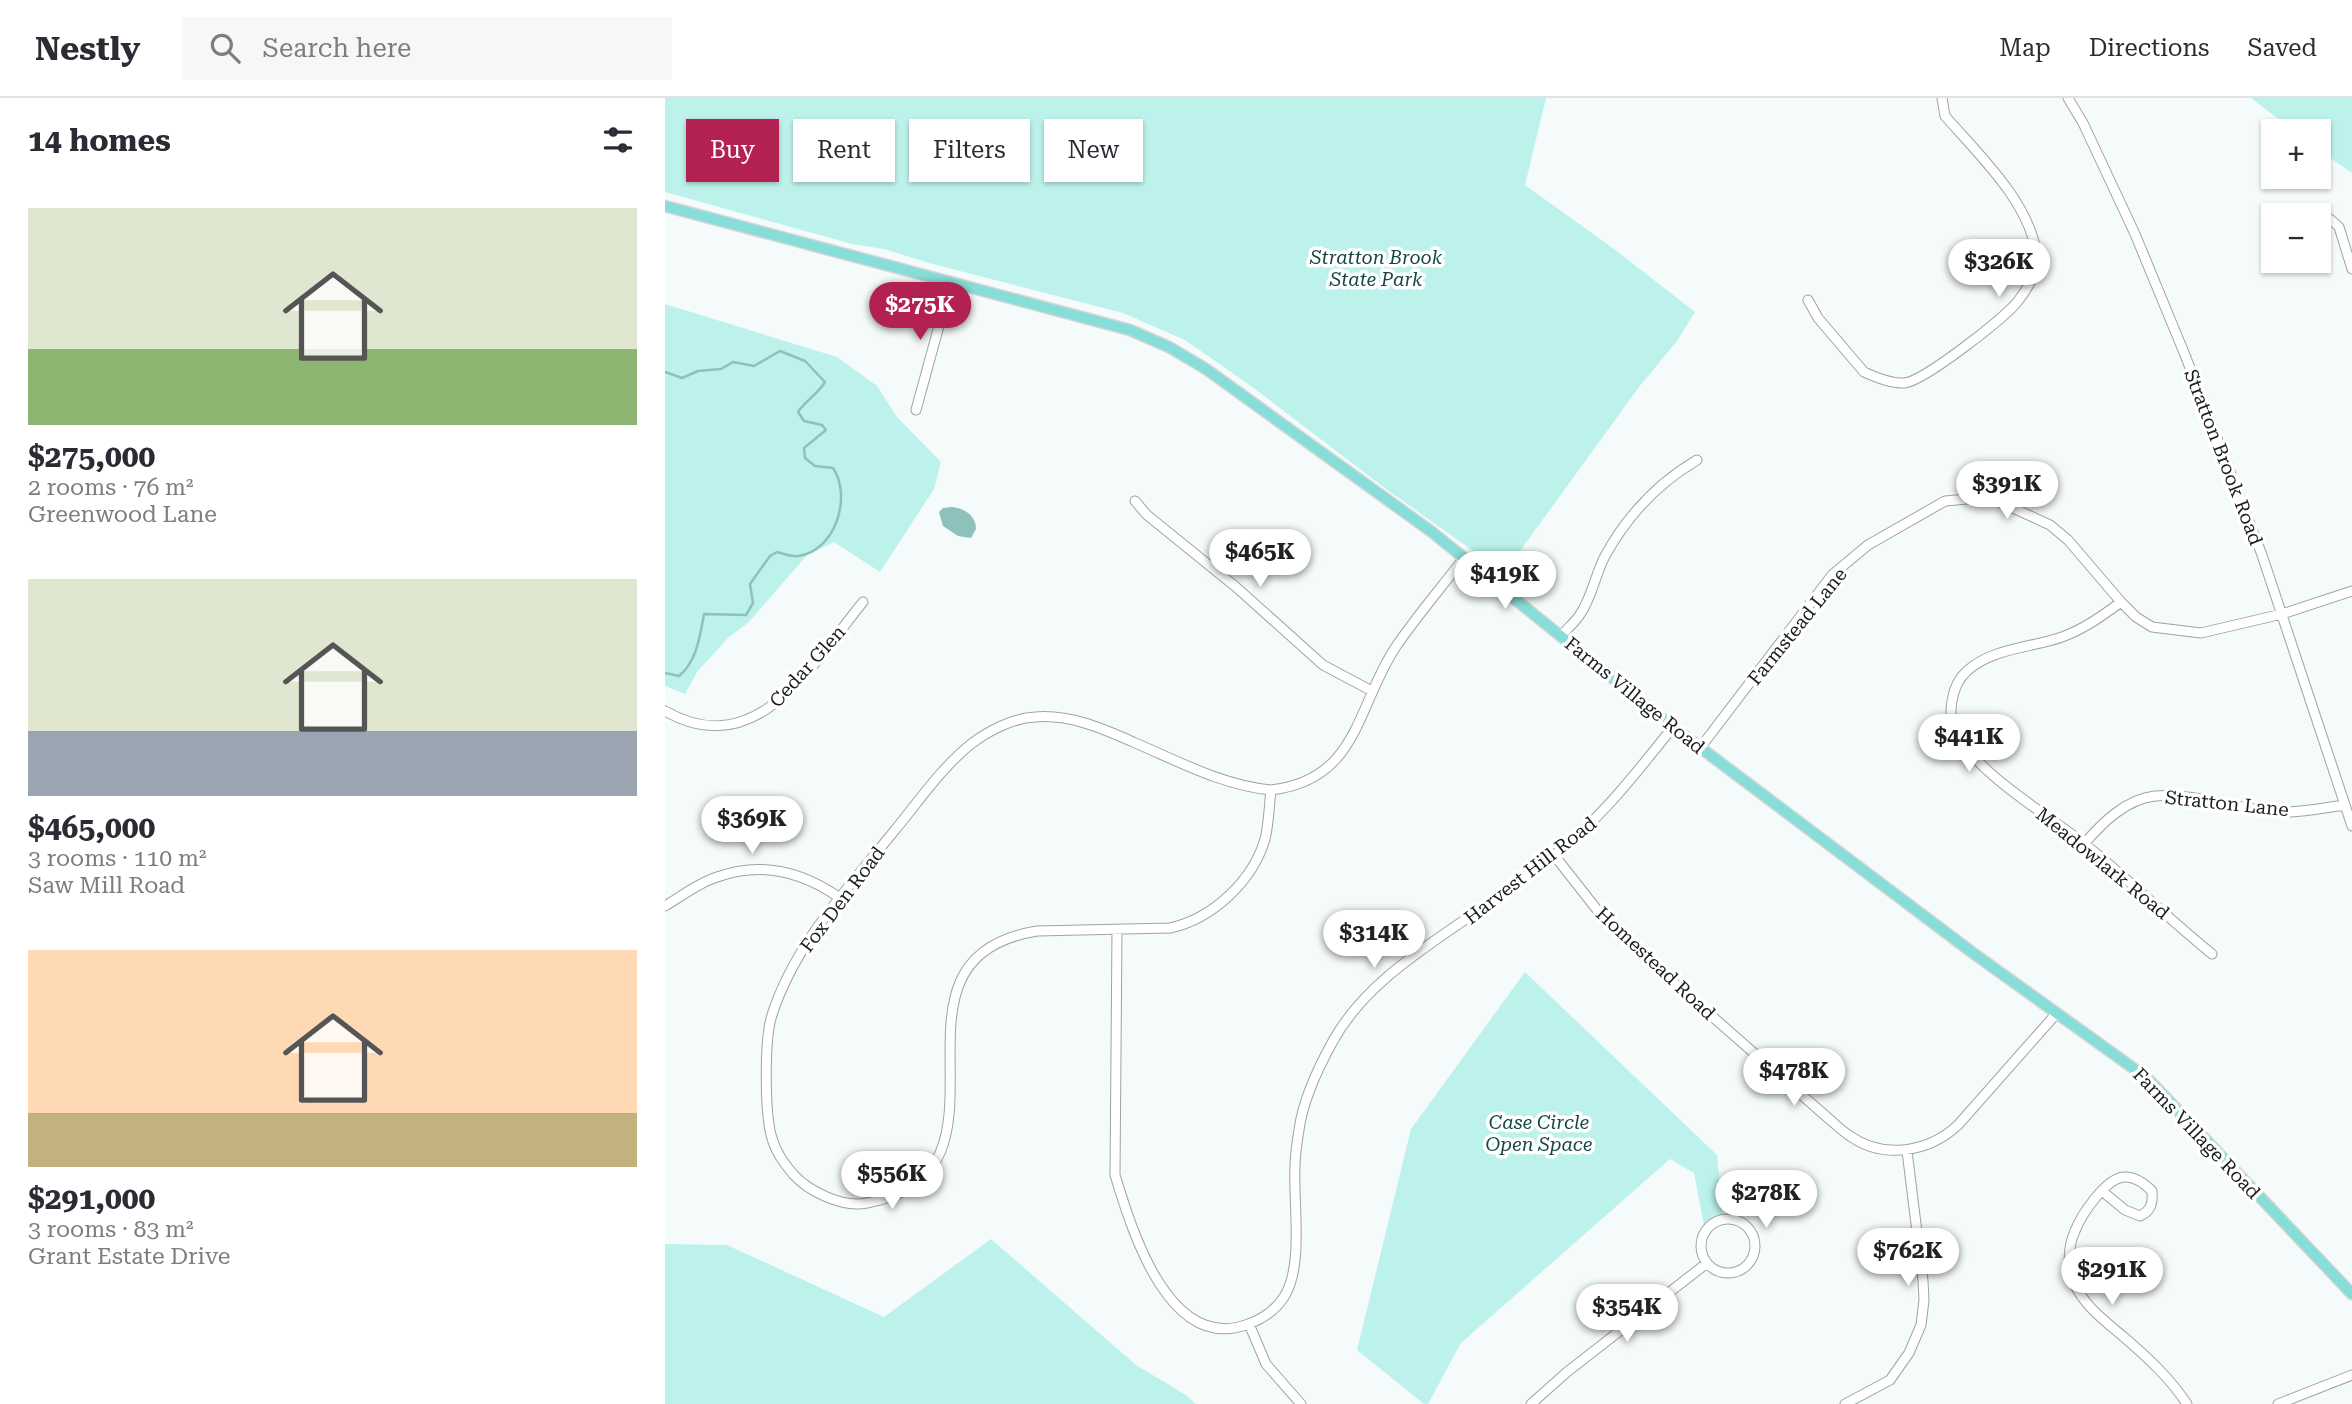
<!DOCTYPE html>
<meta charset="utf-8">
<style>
body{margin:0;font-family:"Roboto Serif",serif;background:#f7f7f7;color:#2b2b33;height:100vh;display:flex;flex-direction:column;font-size:26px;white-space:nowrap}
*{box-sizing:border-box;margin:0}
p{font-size:23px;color:#7c7c81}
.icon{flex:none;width:38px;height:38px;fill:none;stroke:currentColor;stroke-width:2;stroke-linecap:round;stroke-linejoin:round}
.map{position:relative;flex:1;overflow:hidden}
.side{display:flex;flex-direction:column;background:#fff;width:665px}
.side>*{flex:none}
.banner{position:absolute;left:21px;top:21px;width:665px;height:63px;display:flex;gap:14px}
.controls{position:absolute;left:1596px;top:21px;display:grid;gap:14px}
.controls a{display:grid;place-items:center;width:70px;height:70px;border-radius:0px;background:#fff;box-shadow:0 2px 5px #0004;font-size:35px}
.price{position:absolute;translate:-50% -60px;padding:0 16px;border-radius:24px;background:#fff;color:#222;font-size:23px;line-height:46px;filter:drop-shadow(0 2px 4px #0008)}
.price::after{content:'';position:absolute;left:50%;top:42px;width:21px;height:16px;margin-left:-10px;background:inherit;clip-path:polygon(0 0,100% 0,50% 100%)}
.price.on{background:#b22150;color:#fff}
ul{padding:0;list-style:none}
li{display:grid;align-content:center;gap:14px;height:371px;padding:0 28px}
li span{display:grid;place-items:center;height:217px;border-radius:0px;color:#555}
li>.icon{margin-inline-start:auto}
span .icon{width:126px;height:126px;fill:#fffc;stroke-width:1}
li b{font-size:30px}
h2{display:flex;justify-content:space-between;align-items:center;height:84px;padding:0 28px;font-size:30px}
.tag{padding:0 24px;border-radius:0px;background:#fff;box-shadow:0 2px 5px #0004;font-size:24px;line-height:63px}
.tag.on{background:#b22150;color:#fff}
header{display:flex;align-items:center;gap:42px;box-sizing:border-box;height:98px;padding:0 35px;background:#fff;border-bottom:2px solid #e1e1e2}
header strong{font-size:33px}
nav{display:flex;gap:38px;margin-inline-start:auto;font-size:24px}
.search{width:490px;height:63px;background:#f7f7f7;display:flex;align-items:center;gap:18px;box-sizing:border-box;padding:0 24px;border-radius:0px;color:#7c7c81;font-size:26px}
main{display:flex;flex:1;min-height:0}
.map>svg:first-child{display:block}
.green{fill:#bdf2ec}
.water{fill:#8cc1bc}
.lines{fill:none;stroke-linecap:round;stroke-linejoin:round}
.stream{stroke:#8cc1bc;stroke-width:2.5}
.minor-casing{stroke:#9fa4a3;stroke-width:11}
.major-casing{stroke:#d6d6d6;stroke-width:13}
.minor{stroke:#fff;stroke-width:9}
.major{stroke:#87ddd7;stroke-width:10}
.labels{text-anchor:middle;stroke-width:7;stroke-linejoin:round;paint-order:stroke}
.park-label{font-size:19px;font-style:italic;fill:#174743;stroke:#fff}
.street-label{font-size:19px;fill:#1c1e1e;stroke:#fff}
</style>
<header>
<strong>Nestly</strong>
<div class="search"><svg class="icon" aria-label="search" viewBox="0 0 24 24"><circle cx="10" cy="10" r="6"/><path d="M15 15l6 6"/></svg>Search here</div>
<nav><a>Map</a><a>Directions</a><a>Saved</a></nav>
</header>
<main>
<section class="side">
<h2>14 homes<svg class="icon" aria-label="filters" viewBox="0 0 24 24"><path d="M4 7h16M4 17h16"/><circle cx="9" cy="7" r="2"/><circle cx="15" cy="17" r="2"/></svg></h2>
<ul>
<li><span style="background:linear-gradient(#dfe7d0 65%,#8fb573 0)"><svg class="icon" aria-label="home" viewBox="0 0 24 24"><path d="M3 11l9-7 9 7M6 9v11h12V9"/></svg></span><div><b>$275,000</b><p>2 rooms · 76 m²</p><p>Greenwood Lane</p></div></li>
<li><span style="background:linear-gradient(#dfe7d0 70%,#9aa5b1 0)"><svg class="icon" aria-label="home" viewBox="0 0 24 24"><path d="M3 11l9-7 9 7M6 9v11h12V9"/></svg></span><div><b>$465,000</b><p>3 rooms · 110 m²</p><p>Saw Mill Road</p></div></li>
<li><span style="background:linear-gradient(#ffd9b3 75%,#c2b280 0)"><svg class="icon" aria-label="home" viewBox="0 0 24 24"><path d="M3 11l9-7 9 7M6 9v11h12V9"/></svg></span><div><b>$291,000</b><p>3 rooms · 83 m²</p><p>Grant Estate Drive</p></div></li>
</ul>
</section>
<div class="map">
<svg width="1687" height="1306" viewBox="0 0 1687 1306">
<rect width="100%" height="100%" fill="#f5fbfa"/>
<path class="green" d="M 0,0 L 881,0 L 860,87 L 949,151 L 1030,214 L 1012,243 L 974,289 L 839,475 L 721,391 L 586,288 L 520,242 L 458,215 L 264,165 L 219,151 L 187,146 L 0,94 Z
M 1586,0 L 1687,0 L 1687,75 L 1654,52 L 1654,33 L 1629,33 Z
M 0,206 L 172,259 L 212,288 L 232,319 L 276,364 L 269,391 L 215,474 L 169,444 L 142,457 L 84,524 L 64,539 L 32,574 L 20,596 L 0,588 Z
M 860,874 L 1052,1057 L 1058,1120 L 1047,1121 L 1039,1128 L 1029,1075 L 1005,1061 L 796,1245 L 763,1306 L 759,1306 L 692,1252 L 746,1031 Z
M 326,1141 L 471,1267 L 521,1297 L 531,1306 L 0,1306 L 0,1146 L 62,1147 L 219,1219 Z"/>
<path class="water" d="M 286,409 C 299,410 311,417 311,431 L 306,440 L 293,438 L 278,428 L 274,414 L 278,410 Z"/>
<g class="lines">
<path class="stream" d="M 0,274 L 17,280 L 33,273 L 56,271 L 68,264 L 89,268 L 115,253 L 140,263 L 160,284 C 153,296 141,302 133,314 L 139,323 L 157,327 L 161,332 L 139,350 L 140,360 L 150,368 L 168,370 C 187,398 171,453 133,458 C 127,459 118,456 112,454 L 105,458 L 85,486 L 88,505 L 81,517 L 39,516 C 35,537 32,564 14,578 L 0,575"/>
<g class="minor-casing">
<path id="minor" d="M 1403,0 L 1418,25 L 1470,136 L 1520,257 L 1597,457 L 1687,728
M 1665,121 L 1674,129 L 1687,171
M 1143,202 L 1153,220 L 1199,274 C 1210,279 1228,286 1240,285 C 1260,282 1340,220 1353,203 C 1361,193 1373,174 1372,160 C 1367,106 1314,57 1280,18 L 1277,0
M 251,312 L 286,184
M 470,403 L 482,417 L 571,489 L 658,567 L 707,593
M 1456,504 C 1437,518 1419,531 1397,539 C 1366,550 1327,550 1302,573 C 1286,587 1281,619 1292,637 C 1316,678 1383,717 1421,747 C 1464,782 1504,821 1547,856
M 896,538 C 902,531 909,525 914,518 C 927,500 930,477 940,458 C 962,418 993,385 1032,362
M 0,613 C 92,666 148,565 198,504
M 1035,650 L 1167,477 L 1203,447 L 1280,403 L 1324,399 L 1385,427 L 1403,442 L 1456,504 L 1471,519 L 1487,529 L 1536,535 L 1617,516 L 1687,493
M 606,692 C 556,687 513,663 468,644 C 437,630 404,616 370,619 C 348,620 323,633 306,646 C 277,669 254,703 230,732 C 184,789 130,845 107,917 C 99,941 100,1012 106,1037 C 110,1053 118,1064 128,1076 C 144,1094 178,1110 202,1105 C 372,1074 197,861 372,833 L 505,830 C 547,821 588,783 600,741 C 604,725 604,708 606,692 C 693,682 691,610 730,550 C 751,519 776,490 799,460
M 1419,746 C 1437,725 1461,701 1490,698 C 1526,694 1576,712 1614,714 C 1635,715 1658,710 1679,707
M 889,757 L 933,813 L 975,855 L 1163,1020 C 1170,1026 1177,1033 1185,1038 C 1219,1062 1264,1054 1293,1027 L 1391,916
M 0,808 C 17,798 33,785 52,779 C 96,763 138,774 175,800
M 452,832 L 450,1077 C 467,1133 505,1259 586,1225 C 599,1220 611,1211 619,1199 C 639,1168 628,1105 630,1069 C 630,1057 632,1044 634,1032 C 638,1001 653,970 668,943 C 696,892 748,857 795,825 C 827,804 859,780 889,757 C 936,721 971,675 1008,629
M 1437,1093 L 1460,1112 L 1475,1118 C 1486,1113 1488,1105 1487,1093 C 1480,1086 1470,1078 1459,1079 C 1441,1080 1416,1117 1410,1133 C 1403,1148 1402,1170 1409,1185 C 1419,1208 1441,1224 1460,1240 C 1483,1260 1505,1280 1522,1306
M1036 1148a27 27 0 1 1 54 0a27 27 0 1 1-54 0Z
M 584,1226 L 601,1266 L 636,1306
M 866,1306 L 902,1274 L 1042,1165
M 1180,1306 L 1225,1282 L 1244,1255 L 1256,1227 L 1259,1202 L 1258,1183 L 1242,1053
M 1613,1306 L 1687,1277"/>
</g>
<g class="major-casing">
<path id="major" d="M 0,108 L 465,232 L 504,249 L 541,271 L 767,434 L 1008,629 L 1308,855 L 1482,980 L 1687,1196"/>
</g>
<use href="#minor" class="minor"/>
<use href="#major" class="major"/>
</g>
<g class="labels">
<g class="park-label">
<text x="711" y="166">Stratton Brook<tspan x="711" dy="22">State Park</tspan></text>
<text x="874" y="1031">Case Circle<tspan x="874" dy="22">Open Space</tspan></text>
</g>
<g class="street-label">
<text transform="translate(1559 359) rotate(69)" y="7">Stratton Brook Road</text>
<text transform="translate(1132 528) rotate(-51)" y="7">Farmstead Lane</text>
<text transform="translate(142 568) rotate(-48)" y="7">Cedar Glen</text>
<text transform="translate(970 597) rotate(39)" y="7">Farms Village Road</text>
<text transform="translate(1562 705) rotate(6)" y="7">Stratton Lane</text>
<text transform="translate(1438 765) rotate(39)" y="7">Meadowlark Road</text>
<text transform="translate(865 772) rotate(-38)" y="7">Harvest Hill Road</text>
<text transform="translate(177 801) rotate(-53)" y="7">Fox Den Road</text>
<text transform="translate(991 865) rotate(43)" y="7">Homestead Road</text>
<text transform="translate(1532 1035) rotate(46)" y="7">Farms Village Road</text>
</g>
</g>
</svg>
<div class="controls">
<a>+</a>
<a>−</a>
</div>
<b class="price" style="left:1334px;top:201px">$326K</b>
<b class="price on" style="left:255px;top:244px">$275K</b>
<b class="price" style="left:1342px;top:423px">$391K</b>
<b class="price" style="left:595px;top:491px">$465K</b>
<b class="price" style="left:840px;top:513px">$419K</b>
<b class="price" style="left:1304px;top:676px">$441K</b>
<b class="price" style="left:87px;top:758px">$369K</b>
<b class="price" style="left:709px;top:872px">$314K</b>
<b class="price" style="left:1129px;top:1010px">$478K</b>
<b class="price" style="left:227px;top:1113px">$556K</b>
<b class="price" style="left:1101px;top:1132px">$278K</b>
<b class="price" style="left:1243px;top:1190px">$762K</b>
<b class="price" style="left:1447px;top:1209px">$291K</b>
<b class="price" style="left:962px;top:1246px">$354K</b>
<div class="banner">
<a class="tag on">Buy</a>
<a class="tag">Rent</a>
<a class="tag">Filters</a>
<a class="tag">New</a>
</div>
</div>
</main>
